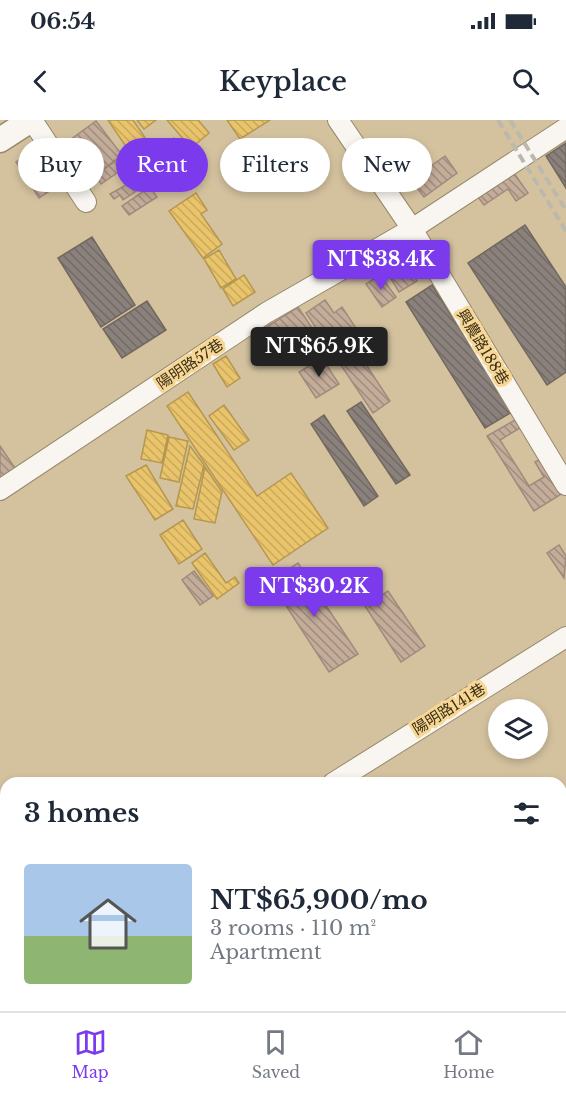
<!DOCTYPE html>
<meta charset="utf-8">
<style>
body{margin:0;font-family:"Libre Baskerville","Noto Sans TC",serif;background:#f6f6f7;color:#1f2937;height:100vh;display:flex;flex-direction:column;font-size:22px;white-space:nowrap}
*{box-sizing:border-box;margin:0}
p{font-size:20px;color:#747a83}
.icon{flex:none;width:33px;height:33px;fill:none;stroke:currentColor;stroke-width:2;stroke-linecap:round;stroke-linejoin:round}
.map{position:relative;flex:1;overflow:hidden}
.side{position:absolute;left:0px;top:657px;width:567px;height:234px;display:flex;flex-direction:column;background:#fff;border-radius:18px 18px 0 0;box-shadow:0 3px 9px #0003}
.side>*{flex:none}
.banner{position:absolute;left:18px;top:18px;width:531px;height:54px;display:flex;gap:12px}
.controls{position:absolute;left:488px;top:579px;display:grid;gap:12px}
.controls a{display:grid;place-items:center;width:60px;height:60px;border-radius:50%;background:#fff;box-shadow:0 3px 9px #0003;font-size:30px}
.price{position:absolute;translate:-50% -51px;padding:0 14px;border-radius:6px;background:#7c3aed;color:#fff;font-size:20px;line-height:39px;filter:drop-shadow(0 2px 3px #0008)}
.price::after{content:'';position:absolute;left:50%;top:36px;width:18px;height:14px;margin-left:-9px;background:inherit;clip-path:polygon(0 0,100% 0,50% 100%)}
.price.active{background:#222;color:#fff}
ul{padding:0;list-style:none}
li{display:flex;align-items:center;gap:18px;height:150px;padding:0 24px}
li span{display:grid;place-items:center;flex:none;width:168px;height:120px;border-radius:6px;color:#555}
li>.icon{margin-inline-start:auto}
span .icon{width:72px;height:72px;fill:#fffc;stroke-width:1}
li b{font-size:26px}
h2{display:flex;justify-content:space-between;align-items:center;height:72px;padding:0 24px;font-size:26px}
.pill{padding:0 21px;border-radius:27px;background:#fff;box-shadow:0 3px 9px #0003;font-size:21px;line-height:54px}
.pill.active{background:#7c3aed;color:#fff}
.status{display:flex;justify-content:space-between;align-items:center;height:42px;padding:0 30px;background:#fff;direction:ltr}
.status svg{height:16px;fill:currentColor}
header{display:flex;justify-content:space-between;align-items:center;height:78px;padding:0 24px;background:#fff;font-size:27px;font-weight:600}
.tabs{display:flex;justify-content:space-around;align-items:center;height:84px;border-top:2px solid #e0e1e3;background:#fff;font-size:16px;color:#747a83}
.tabs a{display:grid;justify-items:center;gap:3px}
.tabs .active{color:#7c3aed}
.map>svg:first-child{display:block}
.homes{fill:url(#homes-back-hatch);stroke:#b59750;stroke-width:1.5}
.industry{fill:url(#industry-back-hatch);stroke:#73685d;stroke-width:1.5}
.building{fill:url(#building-back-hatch);stroke:#a08b7b;stroke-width:1.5}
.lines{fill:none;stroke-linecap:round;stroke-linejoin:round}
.minor-casing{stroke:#95886b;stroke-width:22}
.major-casing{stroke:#95886b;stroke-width:27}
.minor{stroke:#f9f6f1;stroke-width:20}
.major{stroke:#f9f6f1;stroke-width:24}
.rail{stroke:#bcb8ae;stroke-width:4;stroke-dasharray:9 4.5;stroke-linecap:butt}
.labels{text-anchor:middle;stroke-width:6;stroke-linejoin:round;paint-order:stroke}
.street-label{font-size:15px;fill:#3c2f14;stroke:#f7d796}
</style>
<div class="status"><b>06:54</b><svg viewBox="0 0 49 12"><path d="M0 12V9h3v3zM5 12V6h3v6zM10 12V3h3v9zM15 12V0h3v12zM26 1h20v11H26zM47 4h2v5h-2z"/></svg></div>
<header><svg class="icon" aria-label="back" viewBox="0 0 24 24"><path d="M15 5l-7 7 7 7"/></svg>Keyplace<svg class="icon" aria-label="search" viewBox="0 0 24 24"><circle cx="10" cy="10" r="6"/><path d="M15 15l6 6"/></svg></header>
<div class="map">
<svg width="566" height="891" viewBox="0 0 566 891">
<defs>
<pattern id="homes-back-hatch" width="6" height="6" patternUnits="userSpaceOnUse" patternTransform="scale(1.5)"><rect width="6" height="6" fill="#e9c46a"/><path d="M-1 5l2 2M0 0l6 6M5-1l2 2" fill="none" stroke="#c9a95b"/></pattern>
<pattern id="industry-back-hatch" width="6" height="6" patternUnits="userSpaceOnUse" patternTransform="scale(1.5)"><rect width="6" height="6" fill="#8a817c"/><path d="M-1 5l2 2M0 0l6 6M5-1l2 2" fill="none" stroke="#726a64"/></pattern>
<pattern id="building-back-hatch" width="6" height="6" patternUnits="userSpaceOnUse" patternTransform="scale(1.5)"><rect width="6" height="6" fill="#c4ac9b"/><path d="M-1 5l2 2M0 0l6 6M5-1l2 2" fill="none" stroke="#a08c7d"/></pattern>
</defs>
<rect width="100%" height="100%" fill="#d4c29f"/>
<path class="homes" d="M 108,0 L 133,0 L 169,53 L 152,65 Z
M 137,0 L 156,0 L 144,9 Z
M 167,0 L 198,0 L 209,13 L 191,28 Z
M 227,0 L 270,0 L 240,19 Z
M 174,18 L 189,39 L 174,50 L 158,29 Z
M 196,73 L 207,90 L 201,94 L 222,124 L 203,138 L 169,91 Z
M 219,130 L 236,159 L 221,168 L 204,139 Z
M 244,155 L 255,172 L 233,186 L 223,169 Z
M 226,236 L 240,258 L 227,267 L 213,244 Z
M 188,272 L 257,376 L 291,353 L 328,408 L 273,445 L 167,286 Z
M 224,285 L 249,320 L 234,330 L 209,296 Z
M 147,310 L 168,315 L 162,343 L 141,339 Z
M 169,317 L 188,321 L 179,362 L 160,358 Z
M 190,326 L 204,345 L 193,389 L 176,386 Z
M 146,345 L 173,389 L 155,400 L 126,356 Z
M 205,347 L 222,372 L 215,403 L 194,399 Z
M 183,400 L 202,429 L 179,444 L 160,415 Z
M 205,433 L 226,463 L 235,457 L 239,463 L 217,479 L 192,443 Z
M 565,791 L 566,814 L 564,815 L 561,793 Z
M 561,837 L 566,848 L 566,857 L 561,859 Z
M 561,869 L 566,871 L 566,891 L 561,885 Z
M 444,885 L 454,885 L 456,891 L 446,891 Z
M 454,885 L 464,885 L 466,891 L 456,891 Z
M 464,885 L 474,885 L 477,891 L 466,891 Z
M 474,885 L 484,885 L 487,891 L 477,891 Z
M 484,885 L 494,885 L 496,888 L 487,891 Z
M 539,885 L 550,885 L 553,891 L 542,891 Z
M 550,885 L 561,885 L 564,891 L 553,891 Z"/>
<path class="industry" d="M 566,23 L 566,68 L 546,36 Z
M 525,105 L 566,167 L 566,252 L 547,265 L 468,143 Z
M 92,117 L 135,185 L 101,207 L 58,138 Z
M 432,165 L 512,292 L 485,308 L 406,182 Z
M 147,181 L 166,210 L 122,238 L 103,209 Z
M 361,282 L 410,355 L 396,364 L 347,291 Z
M 324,295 L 378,376 L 364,386 L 311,304 Z"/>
<path class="building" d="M 96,1 L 122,35 L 95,55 L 70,20 Z
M 33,30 L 57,66 L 39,78 L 16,42 Z
M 127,33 L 133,42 L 101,64 L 96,55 Z
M 445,36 L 457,53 L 424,77 L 411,60 Z
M 133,48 L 145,65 L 123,80 L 120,75 L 114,79 L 110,74 L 128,64 L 122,56 Z
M 511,49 L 528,73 L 516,81 L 508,69 L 484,85 L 475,73 Z
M 150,67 L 157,77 L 129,95 L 122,86 Z
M 406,143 L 417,161 L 399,172 L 388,154 Z
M 380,155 L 396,177 L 382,187 L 366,164 Z
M 325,180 L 334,193 L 342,187 L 377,240 L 367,246 L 390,281 L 373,293 L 306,193 Z
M 298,187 L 318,217 L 304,226 L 293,210 L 269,227 L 259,212 Z
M 322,238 L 339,264 L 316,278 L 299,252 Z
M 515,300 L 520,308 L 500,320 L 529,366 L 544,357 L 535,342 L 542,338 L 563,373 L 534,391 L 487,316 Z
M 0,326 L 15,348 L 0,358 Z
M 559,425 L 566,436 L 564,458 L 547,433 Z
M 298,443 L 358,534 L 329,552 L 270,461 Z
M 194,451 L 213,476 L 200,485 L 182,460 Z
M 388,471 L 425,526 L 401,542 L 365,486 Z
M 37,885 L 42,891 L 17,891 L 13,886 Z
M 165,885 L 191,885 L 182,891 L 169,891 Z
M 258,885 L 260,888 L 256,891 L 204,891 L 201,886 Z
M 400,885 L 394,891 L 309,891 L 306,886 Z"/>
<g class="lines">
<g class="minor-casing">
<path id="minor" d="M 32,0 L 86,82
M 338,0 L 412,109 L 566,365
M 0,370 L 266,193 L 412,109 L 566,8
M 333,663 L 566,517
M 561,829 L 566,827
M 0,850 L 6,852
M 561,865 L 566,863
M 0,878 L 6,874
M 106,885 L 125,891
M 531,885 L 534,891
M 503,891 L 516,885"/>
</g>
<g class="major-casing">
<path id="major" d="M 0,20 L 31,0"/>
</g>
<use href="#minor" class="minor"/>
<use href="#major" class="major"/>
<path class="rail" d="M 498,0 L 566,111
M 510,0 L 566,90"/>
</g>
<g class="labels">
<g class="street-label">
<text transform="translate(483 227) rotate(59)" y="5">興農路188巷</text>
<text transform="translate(190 244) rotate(-34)" y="5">陽明路57巷</text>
<text transform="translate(449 589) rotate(-32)" y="5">陽明路141巷</text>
</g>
</g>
</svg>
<div class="controls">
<a><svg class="icon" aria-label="layers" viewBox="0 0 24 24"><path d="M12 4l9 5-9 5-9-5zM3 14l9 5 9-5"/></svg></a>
</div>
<b class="price" style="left:381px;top:171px">NT$38.4K</b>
<b class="price active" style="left:319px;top:258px">NT$65.9K</b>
<b class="price" style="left:314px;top:498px">NT$30.2K</b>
<div class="banner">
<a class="pill">Buy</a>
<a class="pill active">Rent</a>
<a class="pill">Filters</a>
<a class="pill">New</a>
</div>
<section class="side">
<h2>3 homes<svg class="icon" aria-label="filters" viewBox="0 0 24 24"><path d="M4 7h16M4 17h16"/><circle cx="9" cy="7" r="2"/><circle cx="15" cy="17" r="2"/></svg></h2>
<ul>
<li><span style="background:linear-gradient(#a9c7e8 60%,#8fb573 0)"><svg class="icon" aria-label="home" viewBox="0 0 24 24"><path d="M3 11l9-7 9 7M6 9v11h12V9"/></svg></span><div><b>NT$65,900/mo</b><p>3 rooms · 110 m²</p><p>Apartment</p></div></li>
</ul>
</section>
</div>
<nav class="tabs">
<a class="active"><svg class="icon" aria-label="map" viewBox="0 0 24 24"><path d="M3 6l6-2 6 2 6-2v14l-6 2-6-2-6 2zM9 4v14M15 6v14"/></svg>Map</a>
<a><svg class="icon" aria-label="saved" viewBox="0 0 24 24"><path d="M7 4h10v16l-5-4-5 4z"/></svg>Saved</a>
<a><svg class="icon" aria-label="home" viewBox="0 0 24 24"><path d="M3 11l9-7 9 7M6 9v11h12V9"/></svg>Home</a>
</nav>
